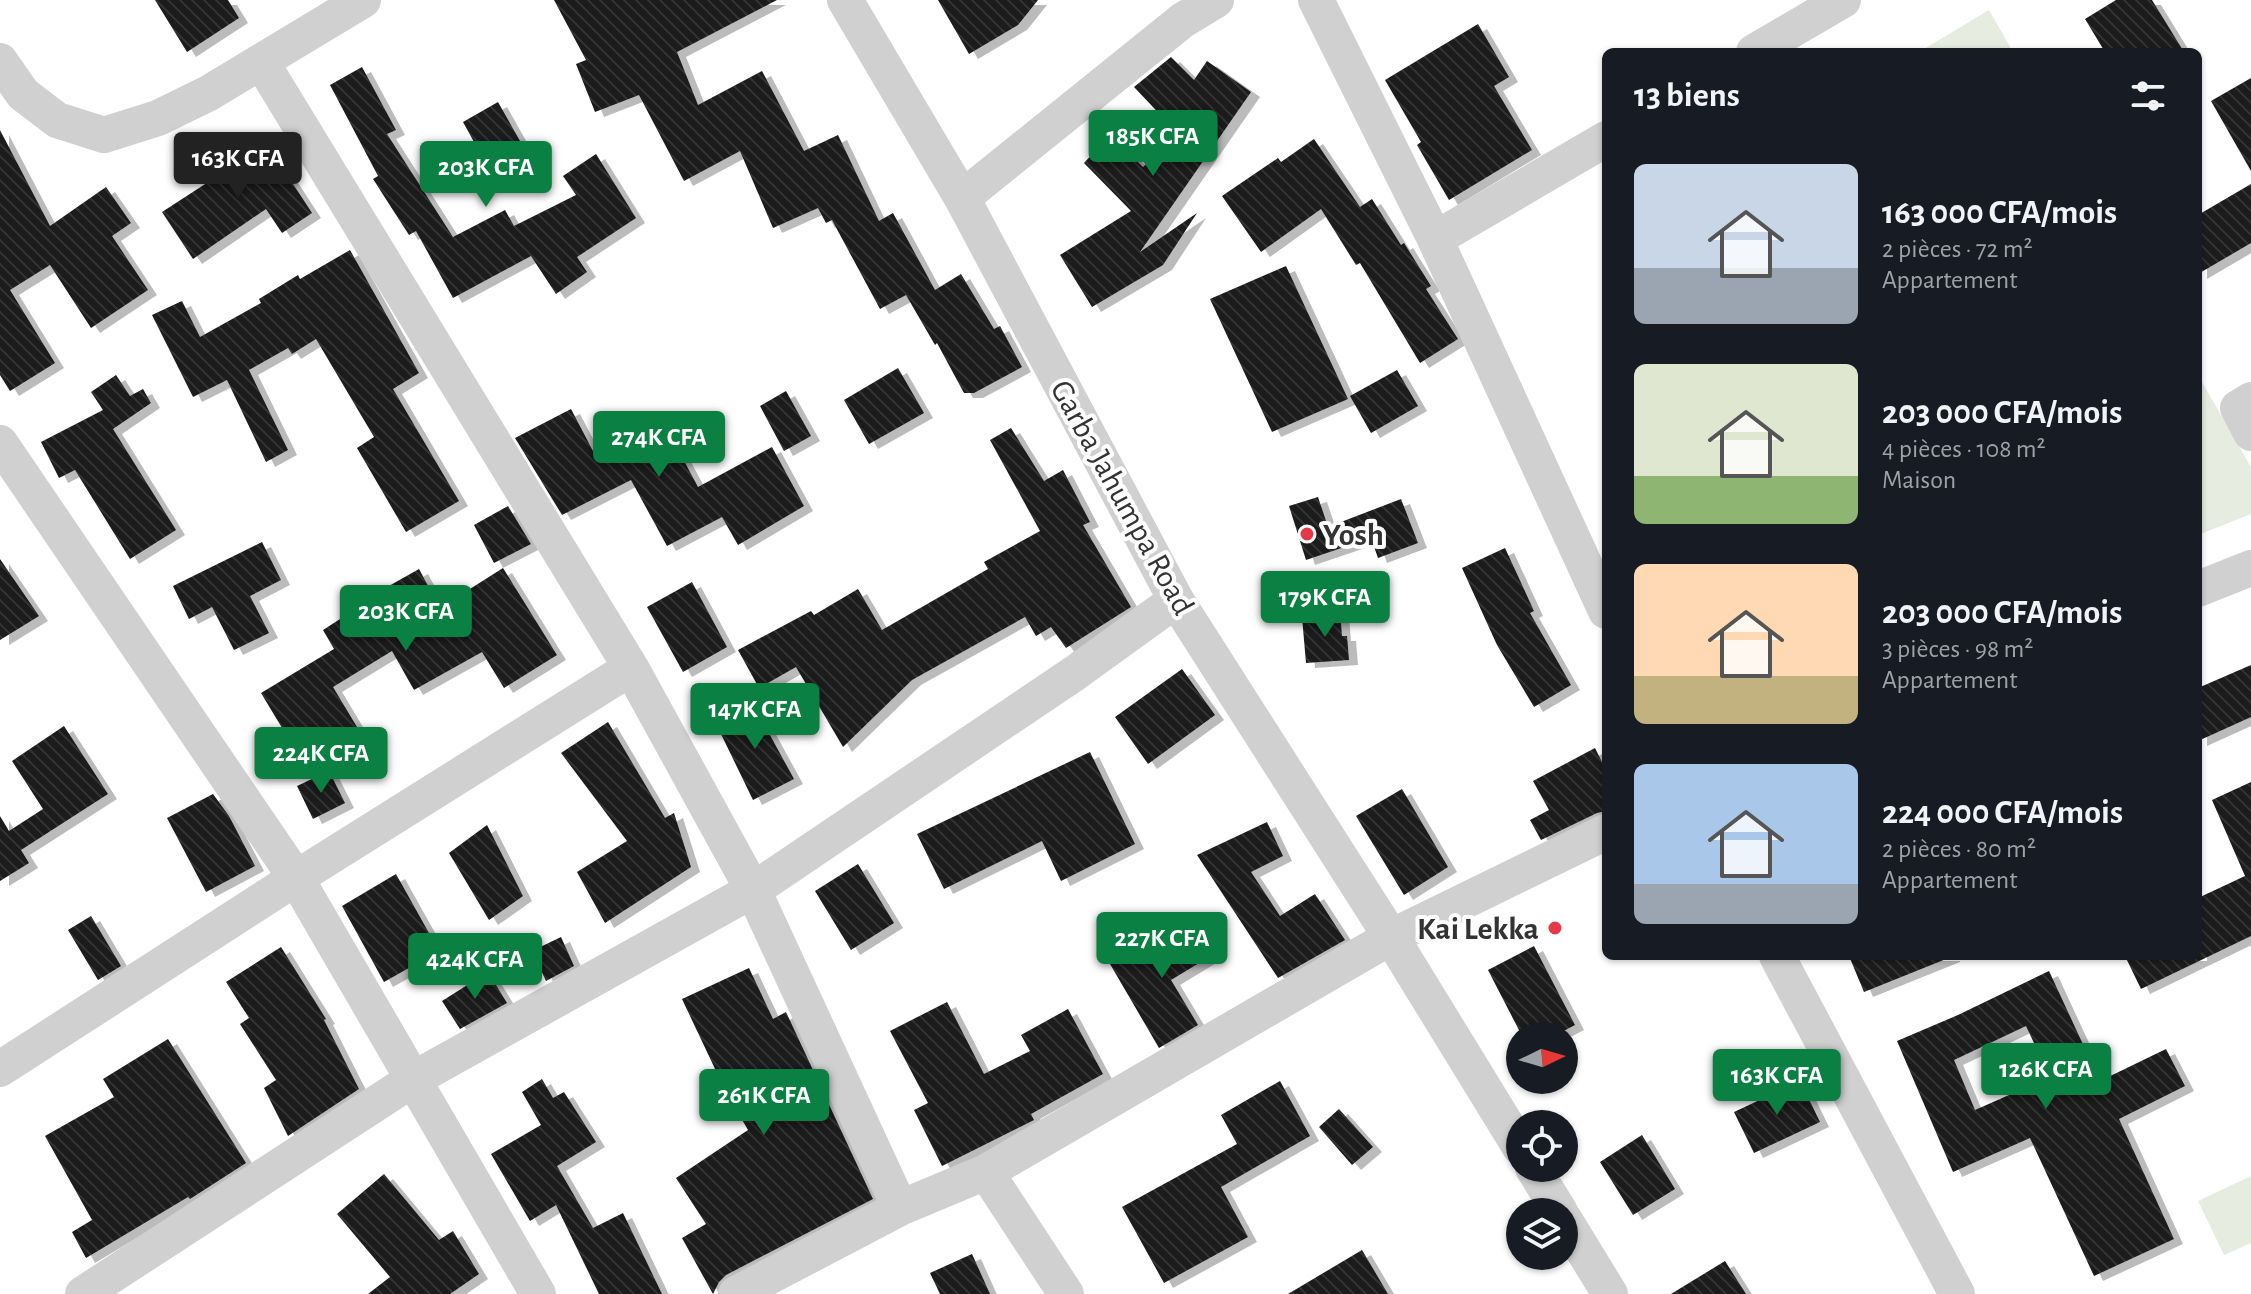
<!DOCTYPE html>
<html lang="fr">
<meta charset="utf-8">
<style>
body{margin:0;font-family:"Alegreya Sans",sans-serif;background:#242831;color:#f1f3f6;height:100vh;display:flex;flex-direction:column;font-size:30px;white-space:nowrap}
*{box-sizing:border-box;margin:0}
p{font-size:26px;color:#9ea1a6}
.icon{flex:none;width:44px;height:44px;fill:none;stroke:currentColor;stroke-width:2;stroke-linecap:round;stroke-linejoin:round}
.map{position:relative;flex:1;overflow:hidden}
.sheet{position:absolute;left:1602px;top:48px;width:600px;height:912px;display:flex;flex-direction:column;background:#171b24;border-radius:12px;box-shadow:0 2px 6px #0004}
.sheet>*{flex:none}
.needle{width:52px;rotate:85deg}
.controls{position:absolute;left:1506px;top:1022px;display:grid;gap:16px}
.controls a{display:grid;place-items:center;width:72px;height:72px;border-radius:50%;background:#171b24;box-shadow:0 2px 6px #0004;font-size:40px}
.price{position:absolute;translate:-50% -68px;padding:0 18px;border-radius:8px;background:#0b8043;color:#fff;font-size:26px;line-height:52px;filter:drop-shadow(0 2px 4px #0008)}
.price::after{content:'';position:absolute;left:50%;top:48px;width:24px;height:18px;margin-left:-12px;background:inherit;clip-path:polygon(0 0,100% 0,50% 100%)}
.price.on{background:#222;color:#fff}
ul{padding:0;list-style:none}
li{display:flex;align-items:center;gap:24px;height:200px;padding:0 32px}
li span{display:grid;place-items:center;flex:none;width:224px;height:160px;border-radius:12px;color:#555}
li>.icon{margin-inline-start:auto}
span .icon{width:96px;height:96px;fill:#fffc;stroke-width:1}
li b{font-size:34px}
h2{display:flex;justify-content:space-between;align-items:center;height:96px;padding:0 32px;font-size:34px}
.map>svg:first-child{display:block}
.pitch{fill:#e6ecdf}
.building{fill:url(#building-back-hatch);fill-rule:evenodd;filter:url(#shadow)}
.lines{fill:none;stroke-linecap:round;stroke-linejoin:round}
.minor{stroke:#d0d0d0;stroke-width:36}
.poi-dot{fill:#e63946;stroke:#fff;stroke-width:3}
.labels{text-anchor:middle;stroke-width:8;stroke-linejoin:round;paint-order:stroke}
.street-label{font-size:32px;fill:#333;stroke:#fff}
.poi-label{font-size:32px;font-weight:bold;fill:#333;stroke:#fff;text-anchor:start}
</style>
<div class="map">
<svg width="2251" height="1294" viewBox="0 0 2251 1294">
<defs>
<pattern id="building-back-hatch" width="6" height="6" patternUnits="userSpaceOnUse" patternTransform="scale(2)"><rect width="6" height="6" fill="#1a1a1a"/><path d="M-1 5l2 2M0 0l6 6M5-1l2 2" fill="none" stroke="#333"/></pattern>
<filter id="shadow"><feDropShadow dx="9" dy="5" stdDeviation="0" flood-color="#0004"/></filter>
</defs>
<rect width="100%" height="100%" fill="#fff"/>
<path class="pitch" d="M 1989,10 L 2013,52 L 1919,52 Z
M 2198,375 L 2251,467 L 2251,514 L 2198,535 Z
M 2251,1176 L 2251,1243 L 2224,1255 L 2198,1201 Z"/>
<path class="building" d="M 155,0 L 228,0 L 239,18 L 187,52 Z
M 554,0 L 777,0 L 677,52 L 698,105 L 762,71 L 804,151 L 838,135 L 879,221 L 893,213 L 935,290 L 961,274 L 994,329 L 1000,326 L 1022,367 L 974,393 L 964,393 L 937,343 L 935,345 L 906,295 L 880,309 L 832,220 L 826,223 L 818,208 L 773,228 L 740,151 L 684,181 L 639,95 L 595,112 L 576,64 L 586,60 Z
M 938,0 L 1038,0 L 1018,25 L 969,54 Z
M 2116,0 L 2152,0 L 2184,52 L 2105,52 L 2085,19 Z
M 1478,24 L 1509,77 L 1494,86 L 1532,150 L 1449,200 L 1417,145 L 1421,142 L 1385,80 Z
M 1171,57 L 1194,80 L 1207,61 L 1251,92 L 1140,252 L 1197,213 L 1163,265 L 1092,307 L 1060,255 L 1131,211 L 1084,163 L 1110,135 L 1143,167 L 1181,133 L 1170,125 L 1134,87 Z
M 362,67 L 396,130 L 387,134 L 453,237 L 505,210 L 514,226 L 576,195 L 563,176 L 596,154 L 636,218 L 577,257 L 587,272 L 556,294 L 531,256 L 453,298 L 416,231 L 409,235 L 373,179 L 378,176 L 330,85 Z
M 2251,78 L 2251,171 L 2211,101 Z
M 498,102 L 520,141 L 485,162 L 463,122 Z
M 0,130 L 50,226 L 106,187 L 131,223 L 112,236 L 148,290 L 91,328 L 50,265 L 10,290 L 55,363 L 10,391 L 0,375 Z
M 261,135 L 312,213 L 282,233 L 266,209 L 193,259 L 162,212 L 236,164 L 230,156 Z
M 1314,139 L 1360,207 L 1372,199 L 1401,245 L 1404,243 L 1431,286 L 1426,289 L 1458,339 L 1420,363 L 1360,263 L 1356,265 L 1321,209 L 1261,252 L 1222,196 L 1278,158 L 1281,162 Z
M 2251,184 L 2251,243 L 2198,274 L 2198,215 Z
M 350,250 L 419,373 L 393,389 L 459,501 L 406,532 L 357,448 L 374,437 L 316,339 L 292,354 L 288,348 L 249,370 L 288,450 L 266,462 L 227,380 L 193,397 L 152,315 L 182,301 L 200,337 L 261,303 L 259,299 L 298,275 L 300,279 Z
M 1286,266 L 1348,399 L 1272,432 L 1210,299 Z
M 898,368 L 924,413 L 869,444 L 844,400 Z
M 1397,370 L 1418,406 L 1371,433 L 1350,396 Z
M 116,375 L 130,396 L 143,389 L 151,403 L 113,429 L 176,530 L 130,559 L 75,470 L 59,478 L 41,442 L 103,410 L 91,392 Z
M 786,391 L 811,436 L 784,451 L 760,406 Z
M 571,409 L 593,451 L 659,414 L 698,487 L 772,447 L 804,506 L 738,545 L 722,517 L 667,546 L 631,480 L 562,515 L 515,438 Z
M 1011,428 L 1044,481 L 1063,470 L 1090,522 L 1083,525 L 1131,607 L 1066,648 L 1051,627 L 1036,636 L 1025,617 L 912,680 L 843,747 L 796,667 L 759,688 L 738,650 L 811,611 L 814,615 L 858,589 L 882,630 L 988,569 L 984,562 L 1040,531 L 990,440 Z
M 1318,497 L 1328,527 L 1401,499 L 1418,543 L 1378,558 L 1371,538 L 1306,560 L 1289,506 Z
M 508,506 L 531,544 L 494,563 L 474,525 Z
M 262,542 L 281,580 L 250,596 L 269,633 L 234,650 L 212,607 L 189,619 L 173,586 Z
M 1505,548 L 1534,611 L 1530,613 L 1571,685 L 1534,707 L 1497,645 L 1462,568 Z
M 0,559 L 39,616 L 0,640 Z
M 503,568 L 557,655 L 504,688 L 482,652 L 414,690 L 392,651 L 333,687 L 363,737 L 308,771 L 261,693 L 334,649 L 323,630 L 365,603 L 364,600 L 419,569 L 440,608 Z
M 692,582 L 727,647 L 683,672 L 647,607 Z
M 1340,612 L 1342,636 L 1347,636 L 1349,660 L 1306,663 L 1302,617 Z
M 2251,665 L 2251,717 L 2198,741 L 2198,688 Z
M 1182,669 L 1215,715 L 1148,764 L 1115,717 Z
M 747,693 L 794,779 L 753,800 L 721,734 Z
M 608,722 L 665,818 L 674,813 L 691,867 L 605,923 L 577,872 L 627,841 L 561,753 Z
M 64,726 L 108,794 L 21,850 L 29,863 L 0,881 L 0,816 L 9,831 L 43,809 L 12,761 Z
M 1595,748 L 1606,770 L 1606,811 L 1597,813 L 1541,840 L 1530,820 L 1549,810 L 1533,781 Z
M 1090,752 L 1135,844 L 1061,881 L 1042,841 L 944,889 L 917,834 Z
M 329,771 L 345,803 L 313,819 L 297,786 Z
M 2251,782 L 2251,936 L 2141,989 L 2125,956 L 2198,956 L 2198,898 L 2245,876 L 2212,800 Z
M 1402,789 L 1448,867 L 1404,895 L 1356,816 Z
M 213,794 L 229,816 L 255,866 L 206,892 L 167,818 Z
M 1267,822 L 1283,856 L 1251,872 L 1280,916 L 1315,894 L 1345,940 L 1278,978 L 1197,855 Z
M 487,825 L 523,896 L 489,920 L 449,853 Z
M 858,864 L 894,923 L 851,950 L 815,891 Z
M 396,874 L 439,951 L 384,982 L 342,906 Z
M 91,916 L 121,966 L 98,980 L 68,930 Z
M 1186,918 L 1209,957 L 1171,980 L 1198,1025 L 1159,1048 L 1110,964 Z
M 561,937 L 574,966 L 546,981 L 532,951 Z
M 1534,946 L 1575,1025 L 1554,1036 L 1522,1036 L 1488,970 Z
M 281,947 L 326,1019 L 324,1020 L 359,1089 L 288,1136 L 264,1088 L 276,1080 L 240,1024 L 249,1018 L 226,982 Z
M 1849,956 L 1951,956 L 1951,957 L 1864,992 Z
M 749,968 L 773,1019 L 786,1012 L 873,1199 L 726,1275 L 719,1282 L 713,1294 L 682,1238 L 706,1224 L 676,1178 L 748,1130 L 725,1090 L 682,999 Z
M 2049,971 L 2100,1081 L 2166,1049 L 2185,1086 L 2119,1119 L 2174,1239 L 2094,1276 L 2030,1138 L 1953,1172 L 1897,1041 L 1958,1015 ZM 2026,1026 L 2050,1077 L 1975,1110 L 1954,1060 Z
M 488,972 L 507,1003 L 460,1029 L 442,1001 Z
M 947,1002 L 984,1074 L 1030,1051 L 1021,1035 L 1068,1009 L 1103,1074 L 1031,1114 L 1034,1120 L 942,1166 L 914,1110 L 928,1103 L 890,1031 Z
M 168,1039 L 246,1163 L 190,1199 L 188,1197 L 86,1258 L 72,1232 L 92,1220 L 45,1136 L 114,1097 L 103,1079 Z
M 542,1079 L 553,1098 L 564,1092 L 596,1142 L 557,1166 L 593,1228 L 623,1213 L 662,1294 L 599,1294 L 556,1205 L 530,1221 L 491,1154 L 541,1125 L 522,1092 Z
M 1280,1081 L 1310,1136 L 1221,1187 L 1248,1237 L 1164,1283 L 1122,1207 L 1237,1144 L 1221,1115 Z
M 1800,1081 L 1820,1122 L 1754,1153 L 1734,1112 Z
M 1339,1109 L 1373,1147 L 1352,1165 L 1319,1127 Z
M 1642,1135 L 1675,1189 L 1633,1215 L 1600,1162 Z
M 384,1174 L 439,1240 L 453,1231 L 479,1274 L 450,1294 L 368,1294 L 390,1277 L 337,1214 Z
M 1362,1250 L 1388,1294 L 1288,1294 Z
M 972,1254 L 990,1294 L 940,1294 L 930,1273 Z
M 1725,1261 L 1746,1294 L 1671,1294 Z"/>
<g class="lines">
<path class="minor" d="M 845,0 L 962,198 L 1176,600 L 1391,937 L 1520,1147
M 1316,0 L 1435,239 L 1606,611
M 1754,52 L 1843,0
M 0,61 L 23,94 L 57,120 L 104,135 L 158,118 L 209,93 L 363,0
M 262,63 L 631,668 L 753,890 L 900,1208
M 962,198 L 1183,20 L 1216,0
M 1435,239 L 1606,139
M 2251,400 L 2238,408 L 2251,433
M 0,443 L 296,878 L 538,1294
M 2198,589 L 2251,568
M 1777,956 L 1957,1294
M 0,1069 L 296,878 L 631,668
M 1533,1168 L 1560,1212
M 986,1172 L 1066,1294
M 1564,1219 L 1610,1294
M 83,1294 L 412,1080 L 753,890 L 1075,673 L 1176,600
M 736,1294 L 900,1208 L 986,1172 L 1391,937 L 1606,832"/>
</g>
<g class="poi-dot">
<circle cx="1307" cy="534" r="8"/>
<circle cx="1555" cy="928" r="8"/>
</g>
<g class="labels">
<g class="street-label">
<text transform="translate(1123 497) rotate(61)" y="11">Garba Jahumpa Road</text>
</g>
<g class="poi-label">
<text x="1323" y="545">Yosh</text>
<text x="1539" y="939" text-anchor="end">Kai Lekka</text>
</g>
</g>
</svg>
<div class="controls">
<a><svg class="needle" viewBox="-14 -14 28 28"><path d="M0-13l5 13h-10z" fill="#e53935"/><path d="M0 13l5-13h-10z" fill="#9ea1a6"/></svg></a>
<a><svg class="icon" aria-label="locate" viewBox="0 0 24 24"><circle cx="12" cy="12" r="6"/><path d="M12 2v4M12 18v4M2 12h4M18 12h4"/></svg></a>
<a><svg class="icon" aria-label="layers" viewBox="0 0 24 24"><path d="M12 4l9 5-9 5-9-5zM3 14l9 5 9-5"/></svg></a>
</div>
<b class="price" style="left:1153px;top:178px">185K CFA</b>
<b class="price on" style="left:238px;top:200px">163K CFA</b>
<b class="price" style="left:486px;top:209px">203K CFA</b>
<b class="price" style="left:659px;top:479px">274K CFA</b>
<b class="price" style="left:1325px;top:639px">179K CFA</b>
<b class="price" style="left:406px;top:653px">203K CFA</b>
<b class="price" style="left:755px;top:751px">147K CFA</b>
<b class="price" style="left:321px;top:795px">224K CFA</b>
<b class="price" style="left:1162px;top:980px">227K CFA</b>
<b class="price" style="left:475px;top:1001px">424K CFA</b>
<b class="price" style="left:2046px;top:1111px">126K CFA</b>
<b class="price" style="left:1777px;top:1117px">163K CFA</b>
<b class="price" style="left:764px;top:1137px">261K CFA</b>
<section class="sheet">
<h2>13 biens<svg class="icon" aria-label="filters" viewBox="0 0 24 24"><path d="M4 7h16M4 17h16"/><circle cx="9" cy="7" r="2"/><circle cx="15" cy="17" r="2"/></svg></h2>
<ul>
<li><span style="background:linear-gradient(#c9d6e8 65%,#9aa5b1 0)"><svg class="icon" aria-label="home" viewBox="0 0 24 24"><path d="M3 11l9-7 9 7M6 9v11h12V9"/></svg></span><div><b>163 000 CFA/mois</b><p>2 pièces · 72 m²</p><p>Appartement</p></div></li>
<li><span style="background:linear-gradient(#dfe7d0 70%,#8fb573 0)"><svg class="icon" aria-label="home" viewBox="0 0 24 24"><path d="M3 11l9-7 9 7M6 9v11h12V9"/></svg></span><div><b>203 000 CFA/mois</b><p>4 pièces · 108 m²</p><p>Maison</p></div></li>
<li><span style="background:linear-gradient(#ffd9b3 70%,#c2b280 0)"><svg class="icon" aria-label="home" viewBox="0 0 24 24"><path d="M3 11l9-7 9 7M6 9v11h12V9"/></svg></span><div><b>203 000 CFA/mois</b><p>3 pièces · 98 m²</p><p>Appartement</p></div></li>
<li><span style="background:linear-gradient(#a9c7e8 75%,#9aa5b1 0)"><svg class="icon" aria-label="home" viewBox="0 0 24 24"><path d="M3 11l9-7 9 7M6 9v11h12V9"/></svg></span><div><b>224 000 CFA/mois</b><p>2 pièces · 80 m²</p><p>Appartement</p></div></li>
</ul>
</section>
</div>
